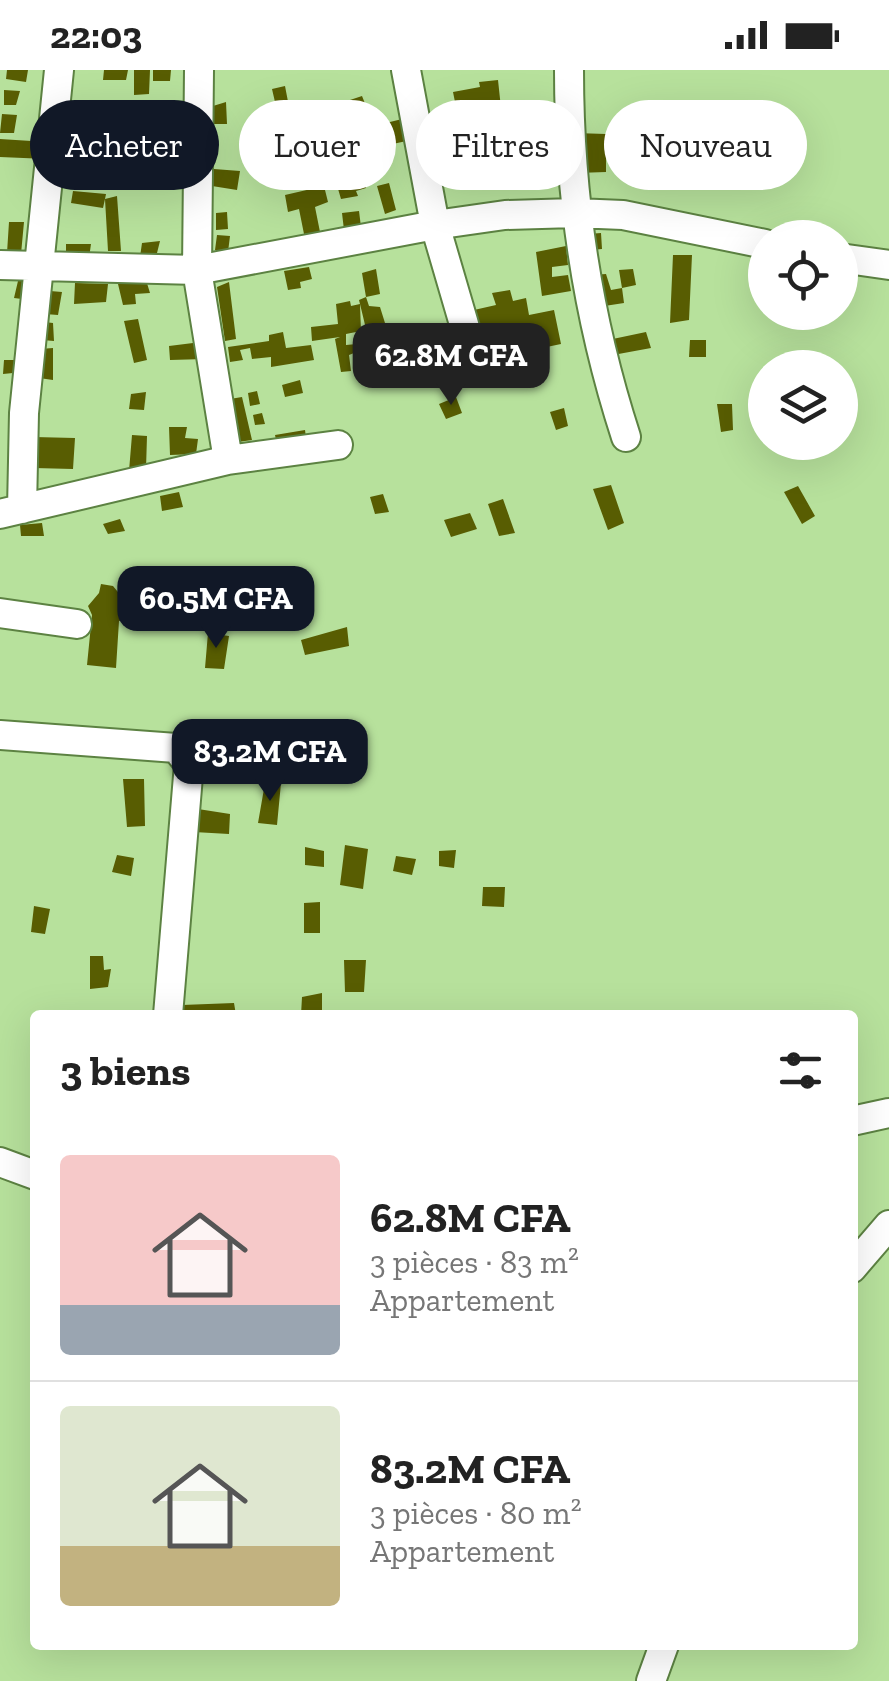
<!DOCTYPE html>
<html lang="fr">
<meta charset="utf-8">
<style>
body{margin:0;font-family:"Zilla Slab",serif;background:#f6f6f6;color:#222;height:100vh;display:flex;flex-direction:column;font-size:38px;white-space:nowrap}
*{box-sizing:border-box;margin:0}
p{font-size:32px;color:#767676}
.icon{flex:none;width:55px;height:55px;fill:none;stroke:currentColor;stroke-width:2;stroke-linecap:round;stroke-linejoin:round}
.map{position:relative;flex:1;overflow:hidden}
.panel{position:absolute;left:30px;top:940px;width:828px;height:640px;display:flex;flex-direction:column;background:#fff;border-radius:10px;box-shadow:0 10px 40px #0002}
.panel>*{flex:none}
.guide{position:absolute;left:30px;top:30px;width:830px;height:90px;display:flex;gap:20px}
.buttons{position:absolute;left:748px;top:150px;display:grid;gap:20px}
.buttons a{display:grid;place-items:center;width:110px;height:110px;border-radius:50%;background:#fff;box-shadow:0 10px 40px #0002;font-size:50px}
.price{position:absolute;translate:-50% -85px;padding:0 22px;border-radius:20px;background:#111827;color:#fff;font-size:32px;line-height:65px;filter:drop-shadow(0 2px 5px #0008)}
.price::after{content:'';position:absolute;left:50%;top:60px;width:30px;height:22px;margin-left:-15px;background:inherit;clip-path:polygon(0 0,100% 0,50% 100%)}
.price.on{background:#222;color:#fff}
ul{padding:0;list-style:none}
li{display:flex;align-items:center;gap:30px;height:250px;padding:0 30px}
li+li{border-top:2px solid #e0e0e0}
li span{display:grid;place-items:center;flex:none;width:280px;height:200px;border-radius:10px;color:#555}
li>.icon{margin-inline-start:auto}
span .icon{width:120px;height:120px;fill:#fffc;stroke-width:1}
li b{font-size:42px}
h2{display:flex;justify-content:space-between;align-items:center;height:120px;padding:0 30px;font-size:42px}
.tag{padding:0 35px;border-radius:45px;background:#fff;box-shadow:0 10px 40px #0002;font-size:35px;line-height:90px}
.tag.on{background:#111827;color:#fff}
.status{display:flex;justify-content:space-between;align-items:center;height:70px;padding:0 50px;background:#fff;direction:ltr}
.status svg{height:28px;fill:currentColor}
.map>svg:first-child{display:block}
.building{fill:#585d02}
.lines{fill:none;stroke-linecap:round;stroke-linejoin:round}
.minor-casing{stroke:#5c8242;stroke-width:32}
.minor{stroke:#fff;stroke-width:28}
</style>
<div class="status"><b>22:03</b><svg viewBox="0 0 49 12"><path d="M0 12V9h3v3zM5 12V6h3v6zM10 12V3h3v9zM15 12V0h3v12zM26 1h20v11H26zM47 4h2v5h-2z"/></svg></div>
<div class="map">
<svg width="889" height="1611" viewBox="0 0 889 1611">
<rect width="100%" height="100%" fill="#b7e19c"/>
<path class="building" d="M 7,0 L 28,0 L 26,12 L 6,9 Z
M 104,0 L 128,0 L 126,10 L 103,10 Z
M 134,0 L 150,0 L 149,24 L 134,25 Z
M 153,0 L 171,0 L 170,11 L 153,11 Z
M 498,10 L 501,38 L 483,39 L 484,44 L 469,45 L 470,56 L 460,57 L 453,22 L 480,17 L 479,12 Z
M 285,16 L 290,42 L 278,45 L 272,19 Z
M 4,20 L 20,21 L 16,35 L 4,35 Z
M 362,26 L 374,56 L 406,48 L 411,70 L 370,79 L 350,30 Z
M 226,32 L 227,54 L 214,54 L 213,36 Z
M 177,41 L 175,60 L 159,60 L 159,42 Z
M 2,44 L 17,45 L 14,63 L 0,63 Z
M 635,59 L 637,87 L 618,88 L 615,60 Z
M 84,63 L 106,67 L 103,82 L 82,78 Z
M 575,63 L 606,64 L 606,102 L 577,103 Z
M 502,68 L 503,84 L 488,86 L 487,70 Z
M 0,69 L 47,72 L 47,89 L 0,87 Z
M 522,69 L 525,85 L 507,87 L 505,73 Z
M 448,74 L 453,97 L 435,99 L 430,77 Z
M 161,85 L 162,101 L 139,102 L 139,87 Z
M 132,86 L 131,102 L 109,101 L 108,87 Z
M 542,87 L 544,118 L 530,118 L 525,89 Z
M 369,88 L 374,100 L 363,104 L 358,91 Z
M 67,96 L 79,96 L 77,106 L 66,105 Z
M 214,99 L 240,101 L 237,120 L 212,116 Z
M 352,107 L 353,111 L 363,108 L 366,118 L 356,121 L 358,126 L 341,129 L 336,112 Z
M 389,113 L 396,140 L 385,144 L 377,116 Z
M 324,116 L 328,132 L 315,137 L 320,162 L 304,164 L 299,139 L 288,142 L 285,125 Z
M 73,121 L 106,124 L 105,129 L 117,126 L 121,181 L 108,181 L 105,129 L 103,138 L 71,133 Z
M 359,141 L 361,157 L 344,160 L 342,143 Z
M 227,142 L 228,159 L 216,160 L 216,143 Z
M 9,152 L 24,152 L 21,184 L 7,183 Z
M 601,163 L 602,179 L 591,180 L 588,164 Z
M 217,165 L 230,166 L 228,182 L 215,180 Z
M 160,171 L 156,187 L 140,187 L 142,173 Z
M 66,174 L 91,174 L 89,188 L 66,188 Z
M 566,176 L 568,195 L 552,197 L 552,207 L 568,205 L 571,221 L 542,226 L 536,182 Z
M 673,185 L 692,185 L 689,250 L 670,253 Z
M 309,197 L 312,209 L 300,212 L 301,218 L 288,220 L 284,201 Z
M 376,199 L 380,224 L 366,227 L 369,236 L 380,237 L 385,253 L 366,259 L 360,234 L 361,261 L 346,264 L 346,275 L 357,274 L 359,281 L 349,285 L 351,301 L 341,302 L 335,269 L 340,267 L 312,271 L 311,257 L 338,254 L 336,234 L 350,231 L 351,236 L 360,234 L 359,230 L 366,227 L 362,203 Z
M 633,199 L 636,215 L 622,218 L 619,200 Z
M 606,204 L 611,220 L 622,218 L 624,233 L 598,237 L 592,205 Z
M 146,210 L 150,223 L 135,224 L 136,234 L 123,235 L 118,214 Z
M 18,211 L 32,211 L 30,230 L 14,228 Z
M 229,212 L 236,269 L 225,271 L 217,217 Z
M 75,213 L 108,214 L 106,232 L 74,234 Z
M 510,220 L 513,231 L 526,228 L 529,245 L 554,240 L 561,274 L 537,279 L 530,256 L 475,259 L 469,248 L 477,245 L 474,240 L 496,235 L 492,223 Z
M 50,221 L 62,222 L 58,245 L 45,244 Z
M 138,249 L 147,290 L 134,293 L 124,251 Z
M 44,252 L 53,253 L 54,271 L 42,270 Z
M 283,262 L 286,278 L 311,275 L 314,290 L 271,297 L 271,287 L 252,289 L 250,278 L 240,280 L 243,290 L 230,292 L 228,277 L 269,271 L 269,265 Z
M 646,262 L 651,278 L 613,285 L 608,270 Z
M 690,270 L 706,270 L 706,287 L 689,287 Z
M 201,272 L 205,289 L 170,290 L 169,276 Z
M 53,278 L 53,310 L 39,308 L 40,279 Z
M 537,279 L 542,292 L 513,299 L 508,285 Z
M 425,280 L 428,292 L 418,296 L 414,284 Z
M 4,290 L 24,290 L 23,302 L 3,304 Z
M 414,295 L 420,306 L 408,311 L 403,299 Z
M 300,310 L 303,323 L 285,327 L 282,315 Z
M 257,321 L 260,334 L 250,336 L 248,323 Z
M 146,322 L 144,340 L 129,339 L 131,324 Z
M 242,327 L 252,370 L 238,372 L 230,329 Z
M 456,327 L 462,343 L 446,349 L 439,334 Z
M 717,334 L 732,334 L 733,360 L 721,362 Z
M 564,338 L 568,356 L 556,360 L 550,342 Z
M 262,343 L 265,354 L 255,355 L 253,345 Z
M 169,357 L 187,357 L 185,368 L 198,369 L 196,384 L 170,385 Z
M 305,360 L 307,375 L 278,379 L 275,365 Z
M 132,365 L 147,366 L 146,399 L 129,401 Z
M 34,367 L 75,368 L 73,399 L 34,398 Z
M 611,415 L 624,453 L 608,460 L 593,419 Z
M 798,416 L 815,446 L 802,454 L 784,422 Z
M 179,422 L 183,437 L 162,441 L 160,426 Z
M 383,424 L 389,442 L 375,444 L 370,427 Z
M 503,429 L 515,463 L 499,466 L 488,434 Z
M 470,443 L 477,459 L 451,467 L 444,450 Z
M 120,449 L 125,461 L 108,464 L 103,454 Z
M 42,453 L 44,466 L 21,466 L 20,455 Z
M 101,514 L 113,516 L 127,533 L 127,550 L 119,551 L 116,598 L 87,595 L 92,545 L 88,536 L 99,523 Z
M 347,557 L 349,576 L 305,585 L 301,570 Z
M 208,563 L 229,566 L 224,599 L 205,598 Z
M 123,709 L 144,709 L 145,756 L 127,757 Z
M 265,713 L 281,713 L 277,755 L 258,753 Z
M 198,739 L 230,744 L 229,764 L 194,762 Z
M 345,775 L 368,779 L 363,819 L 340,815 Z
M 305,777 L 324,781 L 324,797 L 305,795 Z
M 456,780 L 454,798 L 439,796 L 439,781 Z
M 117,785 L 134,788 L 131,806 L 112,802 Z
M 396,786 L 416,789 L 412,805 L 393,801 Z
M 483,817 L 505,817 L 504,837 L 482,836 Z
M 320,832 L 320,863 L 304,863 L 304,833 Z
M 34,836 L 50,839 L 45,864 L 31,862 Z
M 90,886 L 103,886 L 104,900 L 111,899 L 108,917 L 90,919 Z
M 344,890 L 366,890 L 364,922 L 345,922 Z
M 322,923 L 322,945 L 301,945 L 302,927 Z
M 234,933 L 236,945 L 182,945 L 182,935 Z"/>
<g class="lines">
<g class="minor-casing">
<path id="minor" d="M 199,0 L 197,200 L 228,390
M 406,0 L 435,155 L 473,285
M 569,0 C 569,126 587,247 626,367
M 840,188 L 889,195
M 0,195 L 197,200 L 435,155 L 505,145 L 575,143 L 623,145 L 765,174
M 22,439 L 24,343 L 59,0
M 0,444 L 228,390 L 338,375
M 0,543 L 77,554
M 0,665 L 176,678 L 189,694 L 168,945
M 852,1051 L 889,1043
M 0,1092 L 35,1105
M 852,1198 L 889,1155
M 651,1611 L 664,1575"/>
</g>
<use href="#minor" class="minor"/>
</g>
</svg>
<div class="buttons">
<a><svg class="icon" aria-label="locate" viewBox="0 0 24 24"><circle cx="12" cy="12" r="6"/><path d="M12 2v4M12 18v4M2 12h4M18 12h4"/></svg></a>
<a><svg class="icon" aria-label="layers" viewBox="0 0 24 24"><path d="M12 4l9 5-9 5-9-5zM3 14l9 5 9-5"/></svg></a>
</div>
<b class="price on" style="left:451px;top:338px">62.8M CFA</b>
<b class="price" style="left:216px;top:581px">60.5M CFA</b>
<b class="price" style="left:270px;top:734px">83.2M CFA</b>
<div class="guide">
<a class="tag on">Acheter</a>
<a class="tag">Louer</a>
<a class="tag">Filtres</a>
<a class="tag">Nouveau</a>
</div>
<section class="panel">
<h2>3 biens<svg class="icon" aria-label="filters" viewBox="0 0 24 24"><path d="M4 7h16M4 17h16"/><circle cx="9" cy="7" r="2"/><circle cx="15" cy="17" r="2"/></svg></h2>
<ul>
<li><span style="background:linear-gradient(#f6c9c9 75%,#9aa5b1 0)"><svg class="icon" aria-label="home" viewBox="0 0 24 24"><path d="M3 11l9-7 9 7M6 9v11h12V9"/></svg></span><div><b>62.8M CFA</b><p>3 pièces · 83 m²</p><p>Appartement</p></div></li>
<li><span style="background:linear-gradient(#dfe7d0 70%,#c2b280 0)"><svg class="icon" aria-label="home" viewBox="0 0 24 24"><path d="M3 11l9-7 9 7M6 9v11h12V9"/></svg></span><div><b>83.2M CFA</b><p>3 pièces · 80 m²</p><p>Appartement</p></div></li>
</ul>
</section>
</div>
